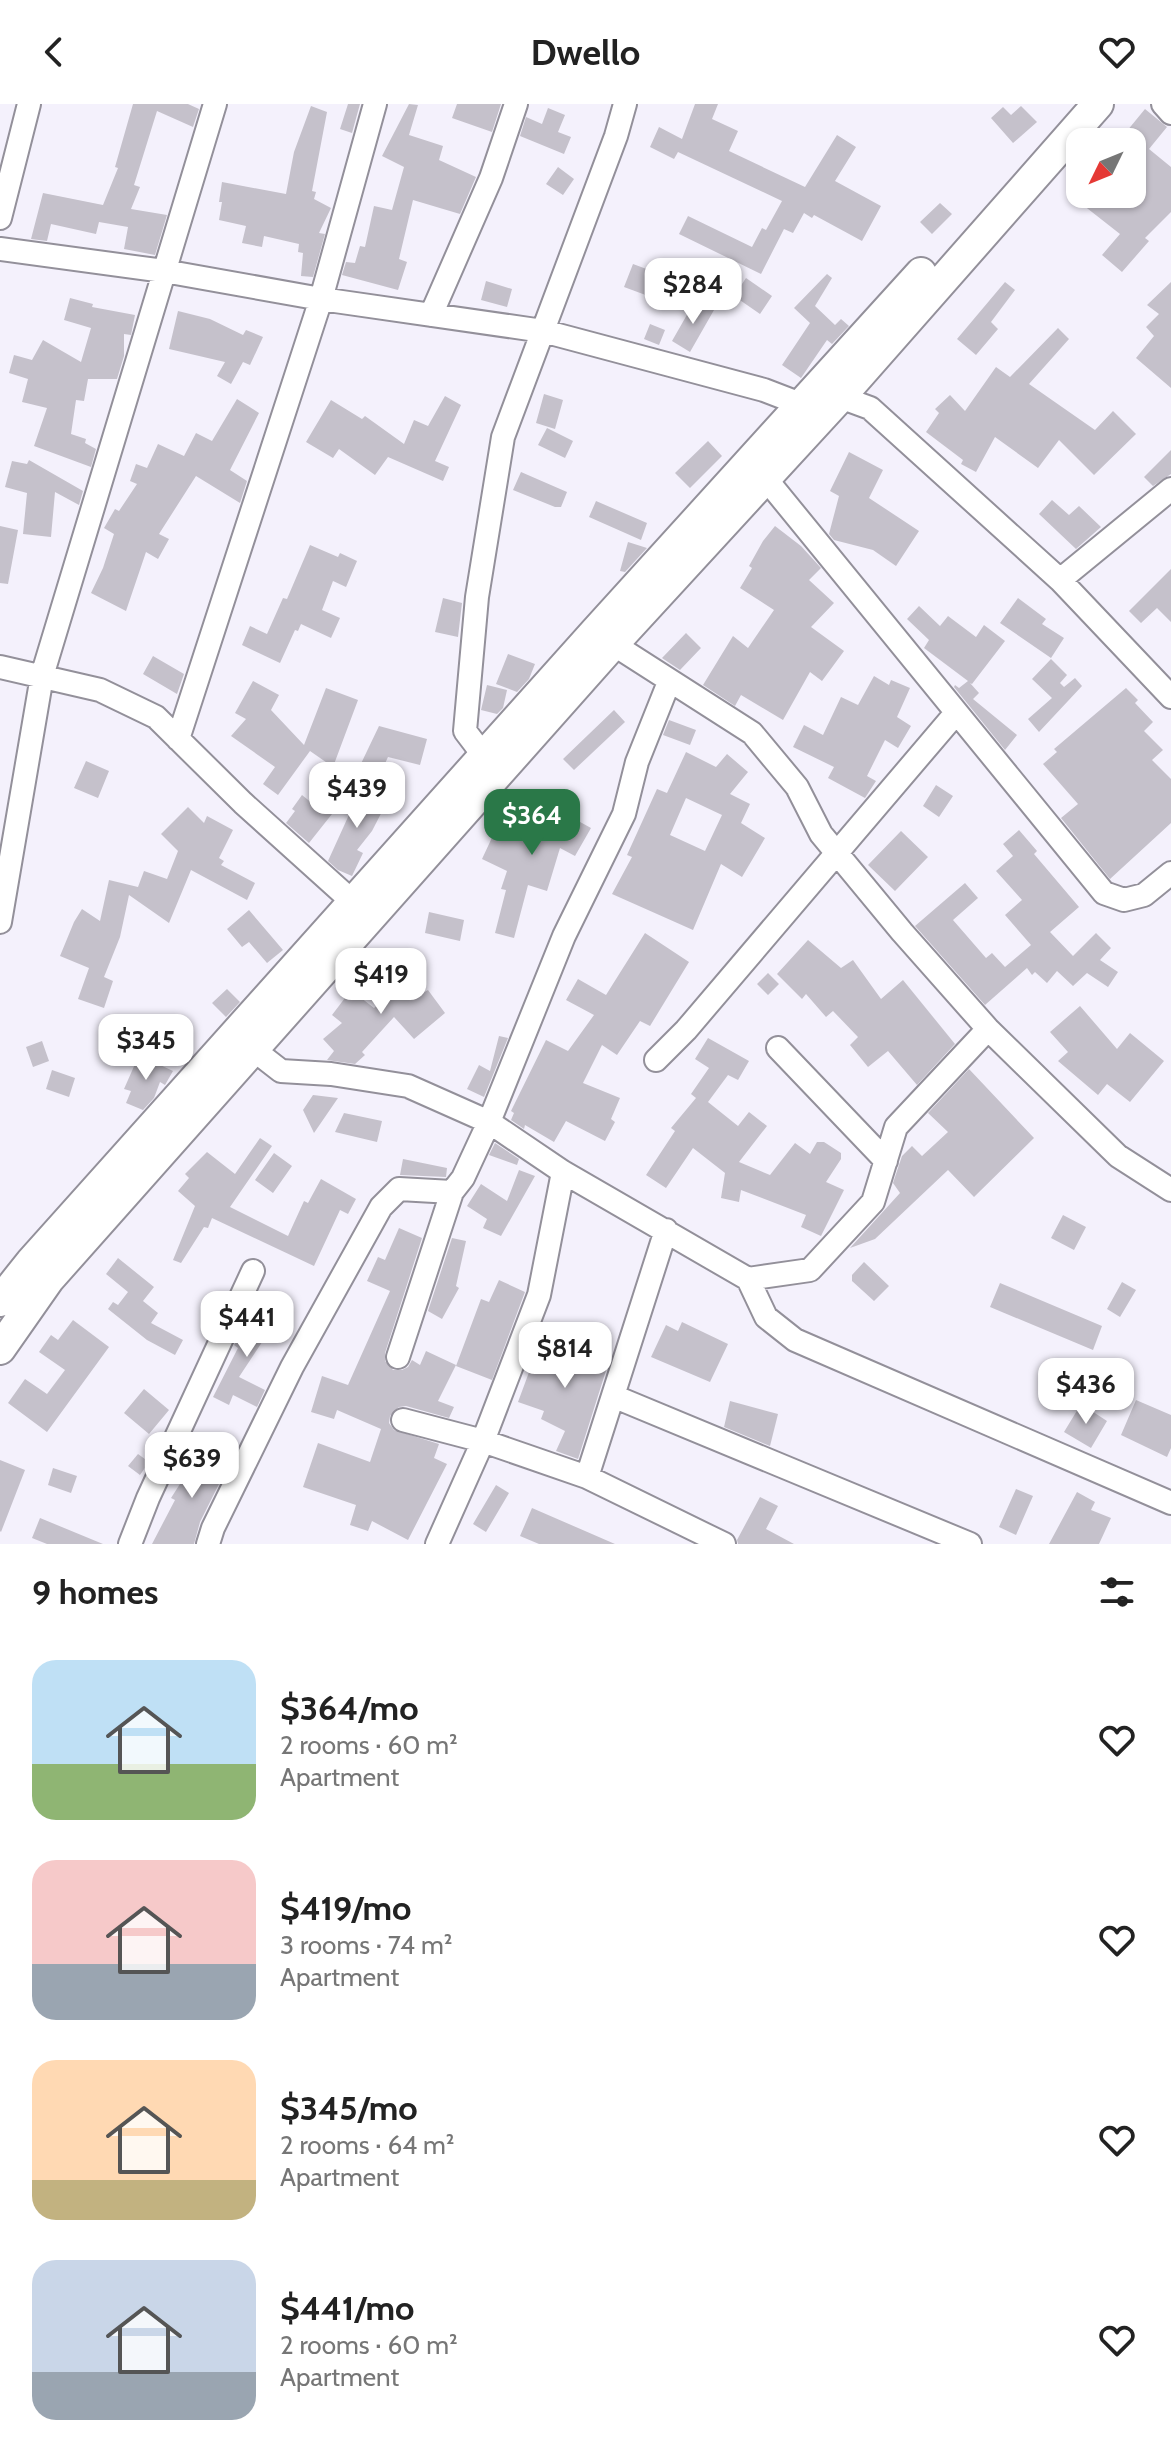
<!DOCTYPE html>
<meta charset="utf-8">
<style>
body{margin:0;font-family:Cabin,sans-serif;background:#f6f6f6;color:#222;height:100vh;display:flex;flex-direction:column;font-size:30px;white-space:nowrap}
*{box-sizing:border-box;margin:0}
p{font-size:26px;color:#767676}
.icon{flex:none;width:44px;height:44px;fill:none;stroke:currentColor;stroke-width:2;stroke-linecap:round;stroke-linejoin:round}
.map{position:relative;height:1440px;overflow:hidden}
.drawer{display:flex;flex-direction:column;background:#fff;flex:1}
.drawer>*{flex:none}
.needle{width:52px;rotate:227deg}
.fabs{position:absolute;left:1066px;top:24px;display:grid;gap:16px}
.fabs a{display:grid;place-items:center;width:80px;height:80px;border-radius:16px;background:#fff;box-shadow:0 2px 6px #0004;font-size:40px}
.price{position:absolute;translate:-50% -68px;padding:0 18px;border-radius:16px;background:#fff;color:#222;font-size:26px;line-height:52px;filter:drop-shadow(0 2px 4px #0008)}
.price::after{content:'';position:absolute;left:50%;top:48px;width:24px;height:18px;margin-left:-12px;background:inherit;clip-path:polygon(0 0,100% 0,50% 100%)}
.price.selected{background:#2a7848;color:#fff}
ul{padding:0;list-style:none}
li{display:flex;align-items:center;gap:24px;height:200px;padding:0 32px}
li span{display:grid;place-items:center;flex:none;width:224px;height:160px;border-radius:24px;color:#555}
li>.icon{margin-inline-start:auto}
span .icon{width:96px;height:96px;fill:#fffc;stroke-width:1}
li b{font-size:34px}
h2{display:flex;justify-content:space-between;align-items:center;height:96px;padding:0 32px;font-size:34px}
header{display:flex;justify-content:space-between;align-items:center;height:104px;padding:0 32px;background:#fff;font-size:36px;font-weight:700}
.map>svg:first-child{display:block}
.building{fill:#c5c1cb;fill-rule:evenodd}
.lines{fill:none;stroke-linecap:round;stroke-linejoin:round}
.minor-casing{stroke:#93909a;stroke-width:26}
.secondary-casing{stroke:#93909a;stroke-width:34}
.minor{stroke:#fff;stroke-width:22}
.secondary{stroke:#fff;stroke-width:30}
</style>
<header><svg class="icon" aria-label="back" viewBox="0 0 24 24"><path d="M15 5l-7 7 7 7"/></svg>Dwello<svg class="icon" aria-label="heart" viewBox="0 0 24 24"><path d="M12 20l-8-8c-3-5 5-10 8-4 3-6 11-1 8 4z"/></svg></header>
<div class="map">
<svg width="1171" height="1440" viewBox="0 0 1171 1440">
<rect width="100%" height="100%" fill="#f4f1fc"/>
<path class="building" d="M 133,0 L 188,0 L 199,5 L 193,23 L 157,7 L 134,81 L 140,83 L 131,105 L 167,111 L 155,151 L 124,145 L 128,123 L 99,118 L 96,130 L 51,120 L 47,137 L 31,135 L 43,89 L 103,101 L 118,64 L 115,63 Z
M 348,0 L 360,0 L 352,29 L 340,25 Z
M 409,0 L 418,1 L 409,31 L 443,42 L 439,56 L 476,73 L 460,110 L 413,96 L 399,155 L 407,158 L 398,186 L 342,171 L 346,158 L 355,159 L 360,142 L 365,143 L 374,102 L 392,106 L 404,63 L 382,52 Z
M 457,0 L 501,0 L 492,28 L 452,14 Z
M 695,0 L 718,0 L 712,15 L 738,27 L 729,47 L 805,83 L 837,31 L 856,43 L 835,77 L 881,102 L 862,137 L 814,111 L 812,114 L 804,109 L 793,129 L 784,125 L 761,170 L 679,130 L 688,112 L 752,143 L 762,124 L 766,126 L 782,97 L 678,48 L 674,55 L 650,43 L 659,23 L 682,35 Z
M 311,2 L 327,8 L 312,87 L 316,88 L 314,95 L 331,104 L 319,129 L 325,130 L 313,173 L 301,172 L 303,149 L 298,148 L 299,140 L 264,132 L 262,143 L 242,139 L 246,122 L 219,116 L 222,98 L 219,98 L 222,78 L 286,90 L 294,48 Z
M 1021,2 L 1037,18 L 1013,39 L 991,14 L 1003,3 L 1011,11 Z
M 548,4 L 565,11 L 558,28 L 571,33 L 564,50 L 520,32 L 526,13 L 542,20 Z
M 1145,5 L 1167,23 L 1149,45 L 1171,63 L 1171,108 L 1145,134 L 1149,137 L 1122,168 L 1102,151 L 1120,130 L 1069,90 L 1132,90 L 1132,38 L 1122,33 Z
M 558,63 L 574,75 L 563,91 L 546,80 Z
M 940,99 L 952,110 L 932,130 L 920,118 Z
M 633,160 L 660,170 L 651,193 L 624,183 Z
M 827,170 L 832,174 L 815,202 L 835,221 L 841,215 L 849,222 L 832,240 L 827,236 L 801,274 L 782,261 L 810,219 L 794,204 Z
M 746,174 L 772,192 L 760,210 L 734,192 Z
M 486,177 L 512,185 L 507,203 L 481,196 Z
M 1005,178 L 1015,186 L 991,218 L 998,225 L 976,251 L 957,235 Z
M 1171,178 L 1171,284 L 1136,254 L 1154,232 L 1146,223 L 1159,210 L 1147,201 Z
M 70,194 L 93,200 L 92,203 L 135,211 L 131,231 L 124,230 L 124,252 L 117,275 L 88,275 L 84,297 L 76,296 L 71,330 L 86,335 L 85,339 L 96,345 L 91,363 L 34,342 L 47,304 L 22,298 L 28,275 L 9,269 L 14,251 L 32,256 L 43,236 L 81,258 L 91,224 L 64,216 Z
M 696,195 L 714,206 L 690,248 L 672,237 Z
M 178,207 L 210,215 L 243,231 L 246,226 L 263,233 L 250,261 L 243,258 L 231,280 L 217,272 L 225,258 L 169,245 Z
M 650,220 L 665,226 L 659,241 L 644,235 Z
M 1058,224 L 1069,235 L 1029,280 L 1095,326 L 1113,307 L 1136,330 L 1094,371 L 1059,336 L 1038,364 L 995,333 L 976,368 L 961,360 L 963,356 L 926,328 L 939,309 L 935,305 L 950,291 L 965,307 L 996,263 L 1010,273 Z
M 544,290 L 563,296 L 555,325 L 536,319 Z
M 445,292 L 461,301 L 435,357 L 449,363 L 443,377 L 388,353 L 375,371 L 339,345 L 333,354 L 306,338 L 331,296 L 362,315 L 365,312 L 404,340 L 414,316 L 428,322 Z
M 237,295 L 259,309 L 230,366 L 247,377 L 240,399 L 196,372 L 159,430 L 169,435 L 158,455 L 146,448 L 126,507 L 91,489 L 103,464 L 114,430 L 104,424 L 115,405 L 119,407 L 137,380 L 130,377 L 136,360 L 147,364 L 158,340 L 184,352 L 196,329 L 212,337 Z
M 547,324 L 573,337 L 565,354 L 538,341 Z
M 708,337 L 722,352 L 690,384 L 675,369 Z
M 1171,346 L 1171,370 L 1153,382 L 1144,373 Z
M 849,348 L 883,366 L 869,394 L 919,427 L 896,462 L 873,446 L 834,436 L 829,430 L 839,392 L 830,387 Z
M 29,356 L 83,387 L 79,401 L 55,388 L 51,433 L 23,430 L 27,389 L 5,383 L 12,357 L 27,360 Z
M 521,368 L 567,388 L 561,403 L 555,403 L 513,386 Z
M 1052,396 L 1069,411 L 1079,402 L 1101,423 L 1076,445 L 1039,410 Z
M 596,397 L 647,419 L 641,436 L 589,413 Z
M 0,422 L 18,426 L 8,480 L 0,479 Z
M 775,422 L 801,442 L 821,464 L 809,476 L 834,499 L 811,523 L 844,547 L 822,577 L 810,568 L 783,616 L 741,591 L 735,602 L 703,581 L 733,532 L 748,544 L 774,506 L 740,484 L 752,464 L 749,462 L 763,437 Z
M 628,438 L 647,444 L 625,468 L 620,467 Z
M 310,441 L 338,453 L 340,449 L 357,457 L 346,483 L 333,477 L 322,506 L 340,514 L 331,534 L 301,520 L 298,527 L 295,526 L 280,559 L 242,541 L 250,522 L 267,530 L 283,494 L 287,495 Z
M 1171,465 L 1171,518 L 1157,504 L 1141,519 L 1129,507 Z
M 443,494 L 462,499 L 458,533 L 435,528 Z
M 1018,494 L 1046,515 L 1042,520 L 1064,534 L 1051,554 L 1000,519 Z
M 919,502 L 940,522 L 948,512 L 976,533 L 984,521 L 1005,537 L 972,580 L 970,579 L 979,589 L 973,595 L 1017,631 L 1005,646 L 954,583 L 955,581 L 959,584 L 968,577 L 924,544 L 929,536 L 907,515 Z
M 686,529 L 701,544 L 680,566 L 662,554 Z
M 508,550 L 535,560 L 529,575 L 517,588 L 496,580 Z
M 153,552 L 184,570 L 177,590 L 143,570 Z
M 1051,555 L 1067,571 L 1060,579 L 1064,583 L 1075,574 L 1082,582 L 1039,628 L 1028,615 L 1052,594 L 1032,575 Z
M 874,572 L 889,581 L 891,576 L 910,584 L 897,613 L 911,622 L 898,644 L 885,636 L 867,672 L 876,677 L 865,694 L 828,674 L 834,663 L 793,643 L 804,621 L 823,631 L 841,593 L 858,601 Z
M 253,577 L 279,591 L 271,606 L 304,641 L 326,584 L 358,596 L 333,663 L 310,647 L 278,691 L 263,680 L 275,663 L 231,632 L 246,615 L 235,609 Z
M 487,581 L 507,586 L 503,604 L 497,610 L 481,606 Z
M 1126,584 L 1138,596 L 1135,599 L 1153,618 L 1144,627 L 1163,646 L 1152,656 L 1171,675 L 1171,719 L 1110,775 L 1061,714 L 1078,700 L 1043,660 L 1057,648 L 1054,645 Z
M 614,606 L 625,618 L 574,666 L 563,655 Z
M 669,616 L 696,626 L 690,641 L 663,631 Z
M 379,622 L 427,635 L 420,661 L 388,653 L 376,679 L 357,668 Z
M 686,648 L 716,663 L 727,650 L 748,668 L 730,690 L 750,700 L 741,719 L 765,734 L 742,773 L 721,760 L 693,826 L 612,790 L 632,753 L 627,751 L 657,685 L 667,689 ZM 686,694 L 722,711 L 705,747 L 670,731 Z
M 86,657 L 109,667 L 98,694 L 74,684 Z
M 363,680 L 389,694 L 372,727 L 357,746 L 363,749 L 352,772 L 338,766 L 328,757 Z
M 936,681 L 953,692 L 939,713 L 923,702 Z
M 302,691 L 318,704 L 332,710 L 309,739 L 286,719 L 295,707 L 292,705 Z
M 535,693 L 554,700 L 553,703 L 591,724 L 575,752 L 560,744 L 547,787 L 528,781 L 514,834 L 495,829 L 506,786 L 501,785 L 507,767 L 482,755 L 496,725 L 520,736 Z
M 188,703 L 204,719 L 207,712 L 233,726 L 219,754 L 224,757 L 221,761 L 255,779 L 247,796 L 191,766 L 169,819 L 129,791 L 120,833 L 104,873 L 113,877 L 104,904 L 78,895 L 89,864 L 60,852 L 74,818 L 82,805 L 100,817 L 109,776 L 138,783 L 144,767 L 167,775 L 178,747 L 161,730 Z
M 1019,726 L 1037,747 L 1034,750 L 1079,803 L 1050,828 L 1073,852 L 1096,829 L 1111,844 L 1100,856 L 1118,868 L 1108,883 L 1087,869 L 1073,882 L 1057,867 L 1047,879 L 1035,868 L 1032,871 L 1027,864 L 985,901 L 915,822 L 965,779 L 978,794 L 953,816 L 986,854 L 992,849 L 1005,863 L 1031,841 L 1005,811 L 1022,796 L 996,767 L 1013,752 L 1003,740 Z
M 901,727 L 928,753 L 895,787 L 868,761 Z
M 249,806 L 283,846 L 267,859 L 249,838 L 242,843 L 227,825 Z
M 429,808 L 464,816 L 460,837 L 425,829 Z
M 645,829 L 689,858 L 650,922 L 640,917 L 617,951 L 602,941 L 583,979 L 620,994 L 611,1015 L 615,1018 L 605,1037 L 566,1017 L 554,1038 L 525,1021 L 524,1025 L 511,1016 L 514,1009 L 511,1007 L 546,936 L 568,947 L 594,911 L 566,896 L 578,875 L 606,891 Z
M 808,836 L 841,864 L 853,856 L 881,895 L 903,876 L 955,940 L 917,981 L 888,947 L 868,963 L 850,941 L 858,933 L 833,907 L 826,913 L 806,890 L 802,895 L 777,870 Z
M 402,852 L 423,889 L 428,886 L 445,909 L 414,935 L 394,913 L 362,948 L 365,951 L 355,960 L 327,956 L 334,947 L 323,935 L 342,919 L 332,911 L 351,886 L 374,904 L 402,882 L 389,860 Z
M 768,869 L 779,880 L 768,891 L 757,880 Z
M 227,885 L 240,898 L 226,913 L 212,899 Z
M 1080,902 L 1117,945 L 1130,929 L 1164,957 L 1130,998 L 1107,980 L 1098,991 L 1058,957 L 1068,948 L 1050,928 Z
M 499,932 L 508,934 L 484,993 L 467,985 L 479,961 L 490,967 Z
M 708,934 L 749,957 L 738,976 L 728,971 L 708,998 L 738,1022 L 749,1008 L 767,1022 L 739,1058 L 770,1071 L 795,1039 L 810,1050 L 817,1038 L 824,1038 L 841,1049 L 841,1055 L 826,1078 L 844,1086 L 821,1132 L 801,1123 L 806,1111 L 741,1086 L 739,1098 L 721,1094 L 725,1069 L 693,1044 L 666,1084 L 646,1071 L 675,1027 L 671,1024 L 696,994 L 691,990 L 709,964 L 695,955 Z
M 42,937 L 49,957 L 33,963 L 26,943 Z
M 139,951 L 173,967 L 165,981 L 160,978 L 154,994 L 143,1006 L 126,999 L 131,987 L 124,985 Z
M 969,965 L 1034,1034 L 974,1093 L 948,1066 L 875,1135 L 850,1144 L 900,1089 L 893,1079 L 902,1052 L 912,1042 L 922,1052 L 948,1028 L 928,1009 Z
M 52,966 L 75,974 L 69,993 L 46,985 Z
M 313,991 L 338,994 L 314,1029 L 303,1006 Z
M 344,1009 L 382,1017 L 377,1038 L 335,1028 Z
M 260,1034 L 272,1042 L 230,1103 L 288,1132 L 304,1097 L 308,1099 L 321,1075 L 356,1095 L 348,1110 L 340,1106 L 314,1162 L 212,1114 L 208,1124 L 204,1123 L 181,1159 L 173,1156 L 195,1102 L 178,1087 L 189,1074 L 185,1070 L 207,1048 L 235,1070 Z
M 495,1039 L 519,1055 L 517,1061 L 489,1051 Z
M 274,1049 L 292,1062 L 273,1089 L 255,1076 Z
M 403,1055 L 447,1064 L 446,1073 L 400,1071 Z
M 519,1066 L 535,1072 L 501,1132 L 483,1124 L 487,1115 L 467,1102 L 481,1080 L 507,1097 Z
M 1063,1111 L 1086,1123 L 1074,1146 L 1051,1134 Z
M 399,1124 L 422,1134 L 385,1249 L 385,1257 L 393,1266 L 402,1266 L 408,1263 L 412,1256 L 420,1261 L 426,1247 L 456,1261 L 438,1297 L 454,1303 L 449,1314 L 406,1302 L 399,1303 L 390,1312 L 389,1319 L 394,1326 L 439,1340 L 434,1354 L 447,1360 L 408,1436 L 372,1417 L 368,1427 L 350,1421 L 356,1401 L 303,1383 L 318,1339 L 370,1358 L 381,1325 L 337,1306 L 334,1315 L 311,1308 L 322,1272 L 348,1281 L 390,1187 L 367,1177 L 378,1153 L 385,1156 Z
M 452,1134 L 466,1137 L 456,1182 L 459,1184 L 442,1215 L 428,1207 Z
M 118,1154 L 154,1183 L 143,1197 L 158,1209 L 151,1219 L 183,1236 L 175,1251 L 147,1236 L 108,1205 L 113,1198 L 118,1201 L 128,1188 L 106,1170 Z
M 864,1158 L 889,1182 L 874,1197 L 852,1177 L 852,1171 Z
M 499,1176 L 525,1188 L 492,1276 L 456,1262 L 481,1195 L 489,1198 Z
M 1122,1178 L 1136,1186 L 1120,1213 L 1107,1205 Z
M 1000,1179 L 1102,1222 L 1093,1246 L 990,1203 Z
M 262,1199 L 280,1211 L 239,1273 L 265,1286 L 257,1303 L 233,1291 L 229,1301 L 213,1293 L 238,1244 L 234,1241 Z
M 73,1216 L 109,1243 L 47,1328 L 8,1299 L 25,1275 L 47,1290 L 65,1266 L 39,1248 L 51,1231 L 58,1236 Z
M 682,1218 L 728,1240 L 710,1278 L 651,1253 L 666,1221 L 678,1227 Z
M 542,1233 L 572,1244 L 573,1240 L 610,1254 L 578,1355 L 556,1347 L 565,1327 L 541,1315 L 544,1307 L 518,1298 Z
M 144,1285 L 169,1306 L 149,1330 L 124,1309 Z
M 1136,1296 L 1171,1311 L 1171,1344 L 1167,1353 L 1121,1331 Z
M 730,1297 L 778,1310 L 770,1342 L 724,1323 Z
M 1081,1300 L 1107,1317 L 1091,1344 L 1064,1328 Z
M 203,1344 L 229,1360 L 200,1418 L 194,1440 L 152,1440 L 175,1396 L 171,1394 Z
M 138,1350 L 149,1358 L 140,1371 L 128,1362 Z
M 0,1356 L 25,1366 L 1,1428 L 0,1427 Z
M 53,1364 L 77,1372 L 71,1389 L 48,1381 Z
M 496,1381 L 509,1389 L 486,1428 L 473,1420 Z
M 1016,1385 L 1033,1392 L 1016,1431 L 999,1423 Z
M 1077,1388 L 1095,1398 L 1091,1406 L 1111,1414 L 1099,1440 L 1049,1440 Z
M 760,1393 L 778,1402 L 766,1425 L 794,1440 L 738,1440 L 737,1436 Z
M 532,1404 L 615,1440 L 539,1440 L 520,1432 Z
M 40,1414 L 103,1440 L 47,1440 L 32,1434 Z"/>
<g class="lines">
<g class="minor-casing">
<path id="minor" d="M 1163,0 L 1171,9
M 0,114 L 29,0
M 0,145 L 164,167 L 321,195 L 543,227 L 764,286 L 803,301 L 814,308
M 431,211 L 491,74 L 516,0
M 830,285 L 840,293 L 870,304 L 1060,476 L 1171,593
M 766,375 L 1104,789 L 1124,796 L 1144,791 L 1171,769
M 1060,476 L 1171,385
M 613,540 L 752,629 L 797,683 L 821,730 L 902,828 L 988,925 L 1118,1052 L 1171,1086
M 0,563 L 100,586 L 156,613 L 243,699 L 364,808
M 178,635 L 321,195 L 375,0
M 484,652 L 465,627 L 477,493 L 503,333 L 616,32 L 625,0
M 0,818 L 42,572 L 215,0
M 778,944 L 886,1057
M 254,946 L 281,967 L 331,970 L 408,982 L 489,1018 L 563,1068 L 748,1175 L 810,1166 L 873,1098 L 896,1023 L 988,925
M 656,956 L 686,926 L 956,609
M 748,1175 L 766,1213 L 795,1236 L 1171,1399
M 398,1253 L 452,1088
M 613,1292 L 970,1440
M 403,1316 L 483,1337 L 587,1373 L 724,1440
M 587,1373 L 666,1126
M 130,1440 L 148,1394 L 253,1167
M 208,1440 L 213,1424 L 292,1263 L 381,1103 L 399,1085 L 452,1088 L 463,1074 L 489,1018 L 564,832 L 624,710 L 637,658 L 669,578
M 437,1440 L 483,1337 L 539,1191 L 563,1068"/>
</g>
<g class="secondary-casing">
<path id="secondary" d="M 0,1197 L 31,1158 L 595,528 L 921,169
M 0,1245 L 49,1175 L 613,540 L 840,293 L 1098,0"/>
</g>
<use href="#minor" class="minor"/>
<use href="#secondary" class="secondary"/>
</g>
</svg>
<div class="fabs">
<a><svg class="needle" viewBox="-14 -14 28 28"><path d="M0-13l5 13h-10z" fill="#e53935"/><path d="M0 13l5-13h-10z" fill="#767676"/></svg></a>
</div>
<b class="price" style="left:693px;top:222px">$284</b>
<b class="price" style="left:357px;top:726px">$439</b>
<b class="price selected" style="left:532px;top:753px">$364</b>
<b class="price" style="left:381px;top:912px">$419</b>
<b class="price" style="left:146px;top:978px">$345</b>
<b class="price" style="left:247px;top:1255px">$441</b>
<b class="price" style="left:565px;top:1286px">$814</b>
<b class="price" style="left:1086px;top:1322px">$436</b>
<b class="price" style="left:192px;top:1396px">$639</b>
</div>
<section class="drawer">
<h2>9 homes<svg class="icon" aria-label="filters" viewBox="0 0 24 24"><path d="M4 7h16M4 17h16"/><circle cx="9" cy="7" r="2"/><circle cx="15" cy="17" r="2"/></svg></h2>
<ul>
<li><span style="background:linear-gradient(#bfe0f5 65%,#8fb573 0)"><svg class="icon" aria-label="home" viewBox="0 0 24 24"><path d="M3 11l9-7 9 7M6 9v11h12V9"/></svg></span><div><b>$364/mo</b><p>2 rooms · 60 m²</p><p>Apartment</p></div><svg class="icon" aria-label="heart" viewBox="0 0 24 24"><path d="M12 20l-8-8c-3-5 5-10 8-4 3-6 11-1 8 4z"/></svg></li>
<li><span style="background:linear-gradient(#f6c9c9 65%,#9aa5b1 0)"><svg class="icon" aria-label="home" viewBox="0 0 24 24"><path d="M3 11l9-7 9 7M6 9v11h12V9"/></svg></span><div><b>$419/mo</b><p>3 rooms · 74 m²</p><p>Apartment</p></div><svg class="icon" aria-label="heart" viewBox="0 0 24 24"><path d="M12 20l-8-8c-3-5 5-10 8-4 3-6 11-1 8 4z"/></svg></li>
<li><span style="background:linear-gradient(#ffd9b3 75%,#c2b280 0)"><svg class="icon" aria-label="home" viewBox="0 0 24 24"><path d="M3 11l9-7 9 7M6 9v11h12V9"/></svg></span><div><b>$345/mo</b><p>2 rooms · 64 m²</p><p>Apartment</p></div><svg class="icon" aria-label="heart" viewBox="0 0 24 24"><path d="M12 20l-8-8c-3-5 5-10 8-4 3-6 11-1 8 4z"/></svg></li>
<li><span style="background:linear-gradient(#c9d6e8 70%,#9aa5b1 0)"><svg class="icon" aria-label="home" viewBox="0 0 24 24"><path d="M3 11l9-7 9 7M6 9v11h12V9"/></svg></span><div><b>$441/mo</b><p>2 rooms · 60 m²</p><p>Apartment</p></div><svg class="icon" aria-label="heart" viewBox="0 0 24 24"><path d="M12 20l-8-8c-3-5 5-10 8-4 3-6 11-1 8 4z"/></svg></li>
</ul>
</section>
